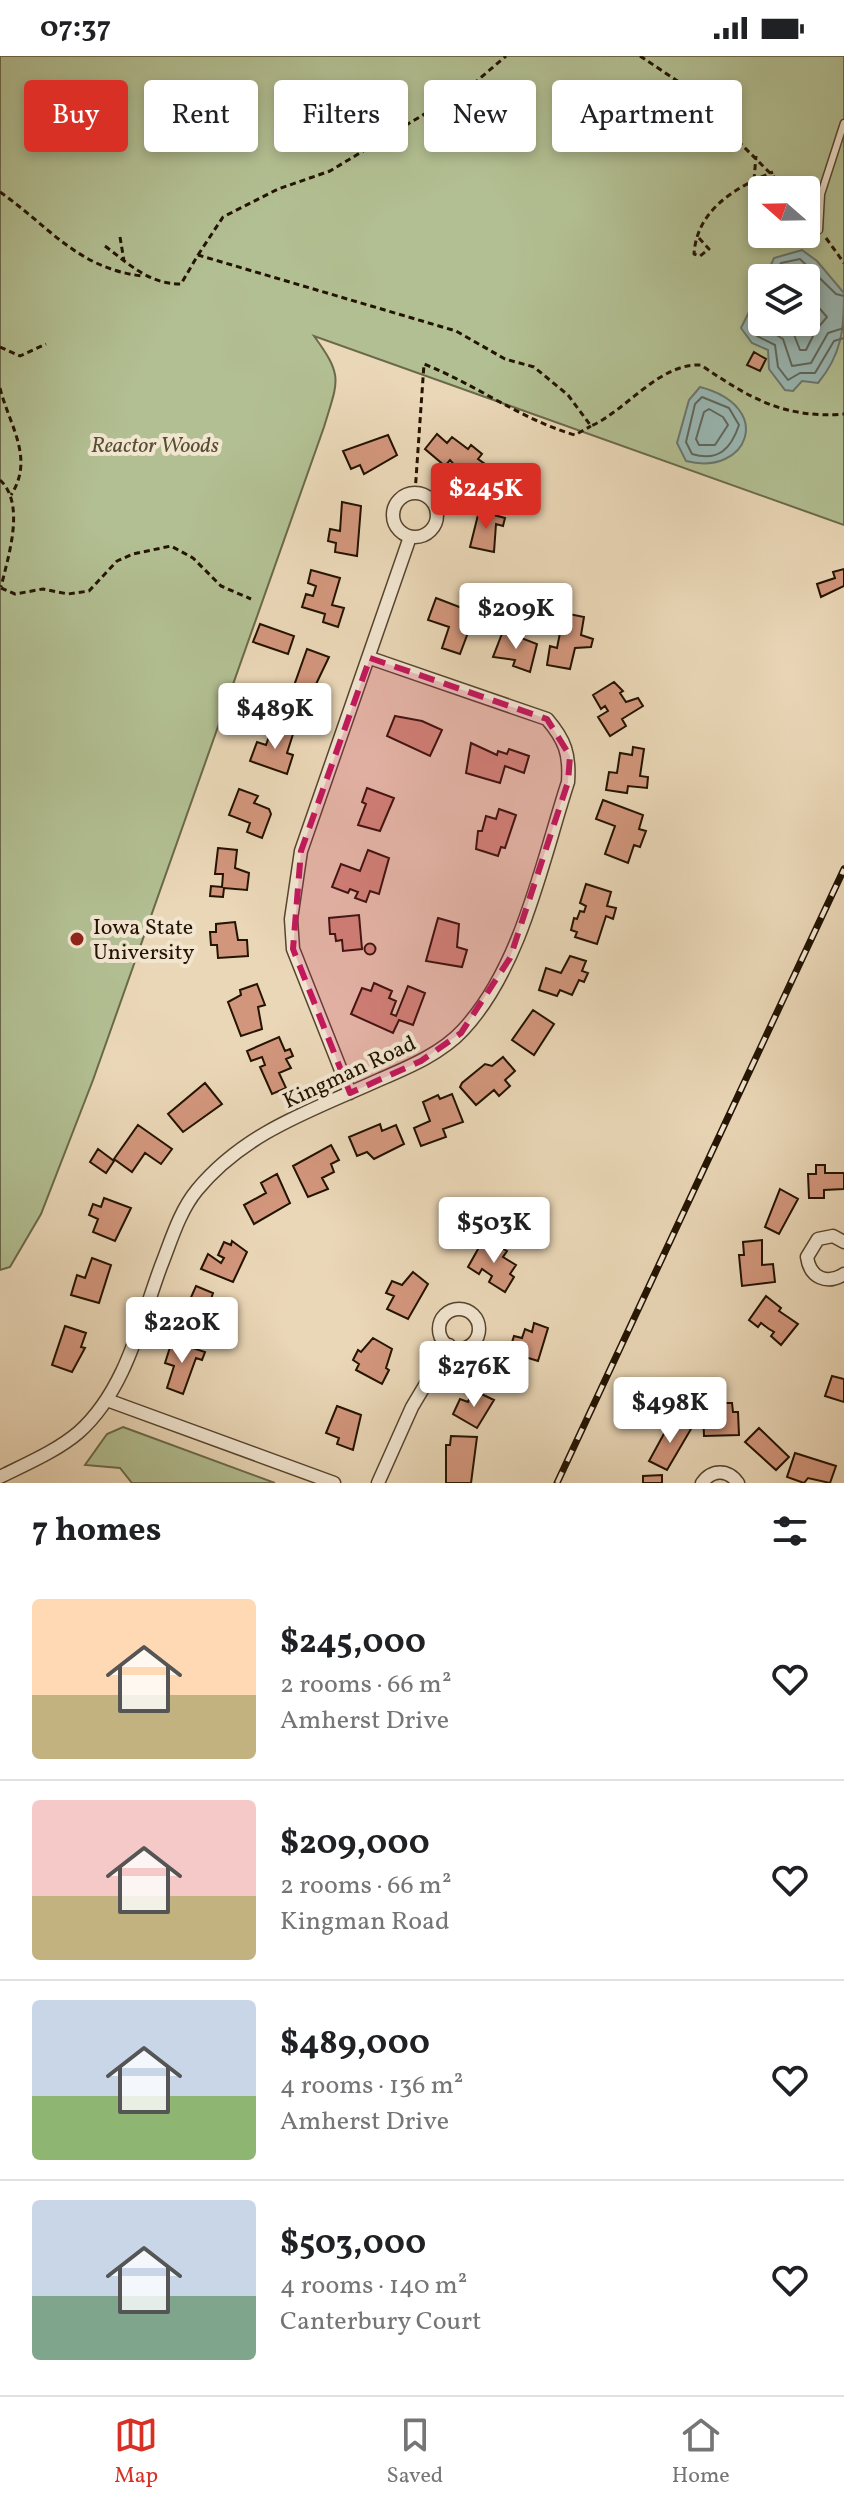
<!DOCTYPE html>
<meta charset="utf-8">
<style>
body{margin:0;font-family:Vollkorn,serif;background:#f2f2f2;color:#202124;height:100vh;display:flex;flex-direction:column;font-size:30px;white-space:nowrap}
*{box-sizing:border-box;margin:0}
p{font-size:26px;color:#757577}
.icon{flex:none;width:44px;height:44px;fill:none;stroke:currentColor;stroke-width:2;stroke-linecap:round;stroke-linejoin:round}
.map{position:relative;height:1427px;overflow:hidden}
.sheet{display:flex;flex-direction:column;background:#fff;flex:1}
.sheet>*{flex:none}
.guide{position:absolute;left:24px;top:24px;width:796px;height:72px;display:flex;gap:16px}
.needle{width:52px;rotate:290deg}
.fabs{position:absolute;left:748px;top:120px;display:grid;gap:16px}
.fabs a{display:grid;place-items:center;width:72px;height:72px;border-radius:8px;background:#fff;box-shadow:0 4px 12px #0003;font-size:40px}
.price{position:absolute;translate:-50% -68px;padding:0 18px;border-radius:8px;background:#fff;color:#222;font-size:26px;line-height:52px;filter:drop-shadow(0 2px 4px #0008)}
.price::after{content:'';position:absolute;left:50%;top:48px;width:24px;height:18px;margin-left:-12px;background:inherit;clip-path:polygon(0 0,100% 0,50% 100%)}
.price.selected{background:#d93025;color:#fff}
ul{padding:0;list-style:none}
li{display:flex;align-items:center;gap:24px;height:200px;padding:0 32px}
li+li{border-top:2px solid #e0e0e0}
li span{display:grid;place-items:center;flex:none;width:224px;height:160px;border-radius:8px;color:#555}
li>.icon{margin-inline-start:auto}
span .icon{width:96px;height:96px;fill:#fffc;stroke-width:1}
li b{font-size:34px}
h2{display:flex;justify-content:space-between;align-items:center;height:96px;padding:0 32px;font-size:34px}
.tag{padding:0 28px;border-radius:8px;background:#fff;box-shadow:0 4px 12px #0003;font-size:28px;line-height:72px}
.tag.selected{background:#d93025;color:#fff}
.status{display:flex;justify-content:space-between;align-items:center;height:56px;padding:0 40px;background:#fff;direction:ltr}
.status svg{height:22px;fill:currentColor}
.dock{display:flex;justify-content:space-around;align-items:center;height:112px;border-top:2px solid #e0e0e0;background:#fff;font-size:22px;color:#757577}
.dock a{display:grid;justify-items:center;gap:4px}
.dock .selected{color:#d93025}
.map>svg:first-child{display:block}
.green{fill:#b2bf92;stroke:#6a694a;stroke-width:2;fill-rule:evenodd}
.water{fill:#99b8b5;stroke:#6a766d;stroke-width:2}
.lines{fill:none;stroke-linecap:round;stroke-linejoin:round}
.shore{stroke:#5e665b;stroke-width:2}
.building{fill:#d2967c;stroke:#231301;stroke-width:2}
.lane-casing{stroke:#55442e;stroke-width:9}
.street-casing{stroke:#55442e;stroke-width:15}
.path{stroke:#231301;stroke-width:3;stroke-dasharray:6 4;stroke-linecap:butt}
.lane{stroke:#f1e5d0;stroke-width:6}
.street{stroke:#f1e5d0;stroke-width:12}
.rail-casing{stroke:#231301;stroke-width:7}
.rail{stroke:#f1e5d0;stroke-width:4;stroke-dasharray:12;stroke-linecap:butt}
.marked{fill:#c2185b;fill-opacity:0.2;stroke:#c2185b;stroke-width:6;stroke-dasharray:16 10;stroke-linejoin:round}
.poi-dot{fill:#8f2418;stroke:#f1e5d0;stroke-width:3}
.labels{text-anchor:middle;stroke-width:8;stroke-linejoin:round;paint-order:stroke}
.park-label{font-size:22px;font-style:italic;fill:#554f34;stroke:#f1e5d0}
.poi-label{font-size:22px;fill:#231301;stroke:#f1e5d0;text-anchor:start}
.street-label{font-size:22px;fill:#231301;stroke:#f1e5d0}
</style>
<div class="status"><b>07:37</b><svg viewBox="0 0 49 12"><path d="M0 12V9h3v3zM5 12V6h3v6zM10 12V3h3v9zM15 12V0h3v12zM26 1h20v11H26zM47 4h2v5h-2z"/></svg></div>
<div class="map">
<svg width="844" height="1427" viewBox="0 0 844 1427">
<rect width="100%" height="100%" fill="#ead7b7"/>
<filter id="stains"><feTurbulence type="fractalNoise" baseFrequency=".0025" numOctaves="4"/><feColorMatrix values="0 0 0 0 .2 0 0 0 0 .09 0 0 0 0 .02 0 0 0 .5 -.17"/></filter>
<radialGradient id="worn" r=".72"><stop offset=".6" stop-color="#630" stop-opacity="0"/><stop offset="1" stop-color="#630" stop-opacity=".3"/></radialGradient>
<path class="green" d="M 0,0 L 844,0 L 844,469 L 314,280 C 344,321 338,324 324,371 L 93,1024 L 41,1158 L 10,1211 L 0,1214 ZM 762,134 L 806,134 L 806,178 L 762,178 ZM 762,222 L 806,222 L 806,266 L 762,266 Z
M 123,1371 L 275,1427 L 132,1427 L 120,1412 L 85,1409 L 107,1378 Z"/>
<path class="water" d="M 802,194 L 817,205 L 844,237 C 844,273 842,298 818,327 L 802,325 L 793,335 L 785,334 L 769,313 L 768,294 L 752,287 L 741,272 L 762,230 L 762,266 L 806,266 L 806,222 L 765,222 L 774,202 Z
M 700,331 C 776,351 748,421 686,405 L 677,387 L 689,344 Z"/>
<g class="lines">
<path class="shore" d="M 774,222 L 781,207 L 800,203 L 836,238 L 844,240
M 762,247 L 750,271 L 757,280 L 775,289 L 778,311 L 788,324 L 800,317 L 815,317 L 834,285 L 844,282
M 762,266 L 763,271 L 783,283 L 792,310 L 811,307 L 828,277 L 844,272
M 780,266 L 793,276 L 800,294 L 806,294 L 816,274 L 827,261 L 806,237
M 702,341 L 729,352 L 739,369 C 731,393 718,406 692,398 L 686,386 L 695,348 Z
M 709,353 L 723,361 L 728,369 L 715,389 L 699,389 L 696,383 L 704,356 Z"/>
</g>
<path class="building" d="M 754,296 L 766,303 L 760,315 L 747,309 Z
M 437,378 L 447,387 L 452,381 L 468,393 L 471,389 L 482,398 L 478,403 L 485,408 L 473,422 L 466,417 L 464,420 L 450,404 L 445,410 L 425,393 Z
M 388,379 L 397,399 L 364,418 L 360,409 L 351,413 L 343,395 Z
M 342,446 L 361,450 L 357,500 L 335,496 L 336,487 L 328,485 L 330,473 L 340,475 Z
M 479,455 L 505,462 L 503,470 L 496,468 L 494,496 L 470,491 Z
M 844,513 L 844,530 L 821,541 L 817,528 L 835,522 L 833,516 Z
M 311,514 L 340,522 L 332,549 L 344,552 L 338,571 L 323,566 L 325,558 L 302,551 L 306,538 L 313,540 L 316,530 L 308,527 Z
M 436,542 L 483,560 L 480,569 L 472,566 L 460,598 L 442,592 L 449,571 L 428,564 Z
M 564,557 L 584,561 L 581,579 L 593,583 L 591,591 L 575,592 L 570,613 L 547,609 L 550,590 L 557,592 Z
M 260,568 L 294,580 L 288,598 L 253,586 Z
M 503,575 L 537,588 L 530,616 L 513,610 L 515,604 L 493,601 Z
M 307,593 L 329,601 L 307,647 L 290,641 Z
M 614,626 L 623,635 L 620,637 L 626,646 L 638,642 L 643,650 L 622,663 L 626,670 L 610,680 L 598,661 L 608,655 L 605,650 L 601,653 L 593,639 Z
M 266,658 L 275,661 L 270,672 L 262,668 Z
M 395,660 L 422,665 L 442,674 L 430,700 L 387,680 Z
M 273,669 L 294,675 L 287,697 L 293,699 L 287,718 L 250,705 L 257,686 L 266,689 Z
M 471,687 L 497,699 L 498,695 L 507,698 L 509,693 L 529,700 L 524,717 L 505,710 L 500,727 L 466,717 Z
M 633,691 L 644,693 L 640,720 L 648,721 L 647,732 L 628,730 L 627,737 L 606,734 L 609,716 L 617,717 L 620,697 L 632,699 Z
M 367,732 L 394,742 L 380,775 L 358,769 L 366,748 L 362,746 Z
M 239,733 L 258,740 L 254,747 L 269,753 L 271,758 L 262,782 L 247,776 L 250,767 L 229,759 Z
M 603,744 L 643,759 L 639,773 L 646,775 L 640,791 L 634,789 L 628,807 L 605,798 L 615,770 L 596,763 Z
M 499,753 L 516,759 L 505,792 L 501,791 L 498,800 L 476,793 L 478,775 L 482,775 L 486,760 L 496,763 Z
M 218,792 L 237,794 L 235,812 L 249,817 L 247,834 L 224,832 L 223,841 L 210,840 L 211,830 L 222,831 L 223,818 L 215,818 Z
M 368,794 L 389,802 L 379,838 L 370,835 L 366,846 L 355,842 L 358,836 L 350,833 L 348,837 L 332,831 L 341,808 L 360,815 Z
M 586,828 L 611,836 L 607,850 L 616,852 L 613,863 L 606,860 L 597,888 L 575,881 L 577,876 L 571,874 L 574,862 L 577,863 L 580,855 L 584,856 L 586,850 L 580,847 Z
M 359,859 L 362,893 L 343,895 L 342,884 L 336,885 L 335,878 L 330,878 L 329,862 Z
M 438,862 L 459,868 L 457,891 L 467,894 L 462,911 L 426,905 Z
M 235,866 L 238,884 L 247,884 L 248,900 L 218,902 L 217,889 L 211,889 L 210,876 L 216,876 L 216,868 Z
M364.5 893a5.5 5.5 0 1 1 11 0a5.5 5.5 0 1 1-11 0Z
M 570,900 L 586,905 L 582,915 L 588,917 L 584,926 L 579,924 L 572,939 L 560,934 L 557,940 L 539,934 L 546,912 L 561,917 Z
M 374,927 L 392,935 L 389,942 L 396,945 L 391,958 L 396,960 L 408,930 L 425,937 L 413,969 L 399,964 L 393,977 L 351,958 L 362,932 L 371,935 Z
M 257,928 L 265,949 L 258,951 L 262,973 L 241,980 L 228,946 L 241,939 L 240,934 Z
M 533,954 L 554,968 L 534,999 L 512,984 Z
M 279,981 L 285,995 L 290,993 L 293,1000 L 286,1003 L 291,1012 L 279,1017 L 286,1032 L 272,1038 L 260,1011 L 265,1009 L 262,1001 L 251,1005 L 247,995 Z
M 503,1001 L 515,1015 L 505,1024 L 510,1030 L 499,1040 L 494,1034 L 476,1049 L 460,1031 L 462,1027 L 485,1008 L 492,1010 Z
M 205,1027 L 222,1048 L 183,1076 L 168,1058 Z
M 452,1038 L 463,1066 L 443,1073 L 446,1081 L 421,1090 L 414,1072 L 430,1065 L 423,1046 L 438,1039 L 440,1043 Z
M 380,1068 L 382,1075 L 396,1069 L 404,1088 L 374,1103 L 367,1096 L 357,1100 L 349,1081 Z
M 138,1069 L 172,1093 L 161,1108 L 145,1097 L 132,1116 L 114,1103 Z
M 331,1089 L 339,1104 L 331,1108 L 334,1116 L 322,1122 L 328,1133 L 308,1141 L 293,1110 Z
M 98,1093 L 114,1105 L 106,1117 L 90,1106 Z
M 816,1109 L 825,1109 L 825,1117 L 844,1117 L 844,1133 L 824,1134 L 824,1142 L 809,1142 L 808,1118 L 816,1118 Z
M 277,1118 L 290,1147 L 254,1168 L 244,1149 L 266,1137 L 261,1127 Z
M 780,1133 L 798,1143 L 779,1178 L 765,1171 Z
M 104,1142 L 131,1152 L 115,1185 L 93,1176 L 98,1163 L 89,1159 L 93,1148 L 101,1151 Z
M 762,1184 L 762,1209 L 773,1208 L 775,1226 L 742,1230 L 739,1199 L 744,1199 L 743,1186 Z
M 232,1185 L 247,1196 L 233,1226 L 201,1213 L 208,1198 L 221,1207 L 224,1202 L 218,1199 L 224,1186 L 231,1189 Z
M 490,1185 L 507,1195 L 503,1201 L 516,1209 L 510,1218 L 514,1221 L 505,1236 L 489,1226 L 492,1220 L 482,1213 L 479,1218 L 468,1211 L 482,1186 L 487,1189 Z
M 92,1202 L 111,1209 L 99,1247 L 71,1239 L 77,1219 L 85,1222 Z
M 413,1216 L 428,1228 L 408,1263 L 387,1253 L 394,1240 L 386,1237 L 392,1225 L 402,1229 Z
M 196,1230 L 213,1237 L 209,1249 L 217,1256 L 212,1268 L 206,1266 L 202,1269 L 197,1281 L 177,1273 Z
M 766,1240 L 781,1252 L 779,1255 L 798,1268 L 781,1289 L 771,1280 L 774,1276 L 769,1273 L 761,1267 L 758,1271 L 749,1264 Z
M 534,1267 L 548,1272 L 538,1305 L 509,1296 L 514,1280 L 522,1282 L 525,1273 L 532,1276 Z
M 65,1270 L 86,1277 L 81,1291 L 85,1292 L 72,1316 L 52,1309 Z
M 373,1282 L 392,1293 L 386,1312 L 389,1314 L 382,1328 L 356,1314 L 359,1308 L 353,1304 L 358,1294 L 361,1296 Z
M 172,1285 L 205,1296 L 202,1304 L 196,1302 L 183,1338 L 167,1332 L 174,1310 L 165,1307 Z
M 832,1320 L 844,1323 L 844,1346 L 825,1340 Z
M 473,1334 L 494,1344 L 477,1372 L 453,1358 L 460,1343 L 468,1346 Z
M 711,1347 L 732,1347 L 733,1356 L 738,1356 L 739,1379 L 704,1380 L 703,1354 L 711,1354 Z
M 337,1350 L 361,1359 L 353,1394 L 337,1388 L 339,1382 L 326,1377 Z
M 672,1363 L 691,1373 L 667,1414 L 649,1405 Z
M 759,1372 L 789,1401 L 776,1414 L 745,1386 Z
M 451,1380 L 477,1381 L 471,1427 L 446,1427 L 446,1389 L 450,1389 Z
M 795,1397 L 836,1410 L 830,1427 L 808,1422 L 804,1427 L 787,1421 Z
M 662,1419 L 662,1427 L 643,1427 L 643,1420 Z"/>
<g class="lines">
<g class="lane-casing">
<path id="lane" d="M 819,174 L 821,138 L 844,67"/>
</g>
<g class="street-casing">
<path id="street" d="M393 459a22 22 0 1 1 44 0a22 22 0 1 1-44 0Z
M 350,1037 L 293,893 L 291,863 L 301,795 L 410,481
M 844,1186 L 833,1180 L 818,1183 L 807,1201 C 810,1222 827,1229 844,1218
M439 1273a20 20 0 1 1 40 0a20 20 0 1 1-40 0Z
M 107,1344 L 334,1427
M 0,1421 C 26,1408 57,1395 79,1376 C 125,1335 140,1267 161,1210 C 171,1185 179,1156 197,1134 C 246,1075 313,1054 381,1023 C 409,1011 442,997 463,974 C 521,912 542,806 568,726 C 570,698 565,684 547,663 L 370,602
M 378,1427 L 412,1351 L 449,1289
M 702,1427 C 712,1413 728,1413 738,1427"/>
</g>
<path class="path" d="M 640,0 L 679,26 L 787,134
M 754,124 L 756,100
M 0,136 C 50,171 77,212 142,220
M 120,181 L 124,205
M 699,182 L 709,193 L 700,200 L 694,198 C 697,154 734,132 773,116
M 826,182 L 844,207
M 105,190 C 130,209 149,228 181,228 L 198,199 L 456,275 L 505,303 L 534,311 L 568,339 L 591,370 C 627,354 659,307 701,309 C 749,342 785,363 844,358
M 198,199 L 223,161 L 278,133 L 330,115 L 471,30 L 506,0
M 0,291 L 20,300 L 46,288
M 0,332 C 9,369 35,402 11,439
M 0,424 C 26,448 8,501 1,531
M 415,437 L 424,308 C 477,329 520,363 575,379 L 591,370
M 1,532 L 15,538 L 43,533 L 68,538 L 89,535 L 117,505 L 133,498 L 171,490 L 193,502 L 221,530 L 251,543"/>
<use href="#lane" class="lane"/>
<use href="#street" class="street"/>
<g class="rail-casing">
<path id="rail" d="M 557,1427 L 844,813"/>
</g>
<use href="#rail" class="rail"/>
</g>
<path class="marked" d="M 370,602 L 547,663 L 570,700 L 568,726 L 510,902 L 461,977 L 421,1005 L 350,1037 L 293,893 L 301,795 Z"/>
<circle class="poi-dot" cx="77" cy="883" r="8"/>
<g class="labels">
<g class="park-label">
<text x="155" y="396">Reactor Woods</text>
</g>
<g class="poi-label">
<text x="93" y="878">Iowa State<tspan x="93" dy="25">University</tspan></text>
</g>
<g class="street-label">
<text transform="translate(349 1015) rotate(-25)" y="8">Kingman Road</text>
</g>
</g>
<rect width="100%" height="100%" filter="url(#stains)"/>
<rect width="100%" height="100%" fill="url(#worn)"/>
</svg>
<div class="fabs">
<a><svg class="needle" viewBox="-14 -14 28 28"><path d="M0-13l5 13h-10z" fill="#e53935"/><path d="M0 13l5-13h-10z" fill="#757577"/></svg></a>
<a><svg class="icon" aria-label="layers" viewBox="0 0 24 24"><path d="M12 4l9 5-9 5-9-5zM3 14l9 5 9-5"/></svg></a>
</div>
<b class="price selected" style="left:486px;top:475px">$245K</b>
<b class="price" style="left:516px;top:595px">$209K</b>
<b class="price" style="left:275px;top:695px">$489K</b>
<b class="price" style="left:494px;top:1209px">$503K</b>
<b class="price" style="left:182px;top:1309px">$220K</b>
<b class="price" style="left:474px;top:1353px">$276K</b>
<b class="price" style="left:670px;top:1389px">$498K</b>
<div class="guide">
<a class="tag selected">Buy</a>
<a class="tag">Rent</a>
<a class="tag">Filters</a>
<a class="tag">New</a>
<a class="tag">Apartment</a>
</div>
</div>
<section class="sheet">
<h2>7 homes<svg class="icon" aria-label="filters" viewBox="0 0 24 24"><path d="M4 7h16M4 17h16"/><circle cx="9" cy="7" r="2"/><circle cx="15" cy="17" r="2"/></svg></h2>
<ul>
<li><span style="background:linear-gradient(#ffd9b3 60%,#c2b280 0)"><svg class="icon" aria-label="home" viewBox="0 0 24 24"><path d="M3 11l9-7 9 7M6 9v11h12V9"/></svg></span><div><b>$245,000</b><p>2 rooms · 66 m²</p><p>Amherst Drive</p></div><svg class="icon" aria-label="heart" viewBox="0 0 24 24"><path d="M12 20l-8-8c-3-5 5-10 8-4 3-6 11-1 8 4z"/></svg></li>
<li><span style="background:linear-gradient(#f6c9c9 60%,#c2b280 0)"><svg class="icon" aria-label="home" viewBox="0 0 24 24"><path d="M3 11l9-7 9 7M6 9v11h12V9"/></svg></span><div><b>$209,000</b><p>2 rooms · 66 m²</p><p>Kingman Road</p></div><svg class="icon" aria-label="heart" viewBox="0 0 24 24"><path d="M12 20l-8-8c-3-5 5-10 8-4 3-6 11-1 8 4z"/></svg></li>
<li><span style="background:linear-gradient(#c9d6e8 60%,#8fb573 0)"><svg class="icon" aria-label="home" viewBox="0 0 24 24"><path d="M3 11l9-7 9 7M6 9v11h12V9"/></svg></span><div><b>$489,000</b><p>4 rooms · 136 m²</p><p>Amherst Drive</p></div><svg class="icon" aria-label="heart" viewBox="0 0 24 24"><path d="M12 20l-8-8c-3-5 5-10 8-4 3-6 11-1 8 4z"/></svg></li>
<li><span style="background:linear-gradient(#c9d6e8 60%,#7fa58c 0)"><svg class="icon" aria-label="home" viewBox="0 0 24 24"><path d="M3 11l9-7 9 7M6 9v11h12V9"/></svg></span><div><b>$503,000</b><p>4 rooms · 140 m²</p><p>Canterbury Court</p></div><svg class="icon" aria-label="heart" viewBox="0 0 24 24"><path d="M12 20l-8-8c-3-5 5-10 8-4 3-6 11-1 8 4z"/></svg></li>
</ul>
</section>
<nav class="dock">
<a class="selected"><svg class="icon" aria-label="map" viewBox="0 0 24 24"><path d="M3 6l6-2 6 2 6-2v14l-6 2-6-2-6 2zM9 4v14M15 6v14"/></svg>Map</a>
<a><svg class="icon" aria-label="saved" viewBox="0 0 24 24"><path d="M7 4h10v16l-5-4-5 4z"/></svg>Saved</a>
<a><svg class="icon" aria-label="home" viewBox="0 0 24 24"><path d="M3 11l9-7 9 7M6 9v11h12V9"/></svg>Home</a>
</nav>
